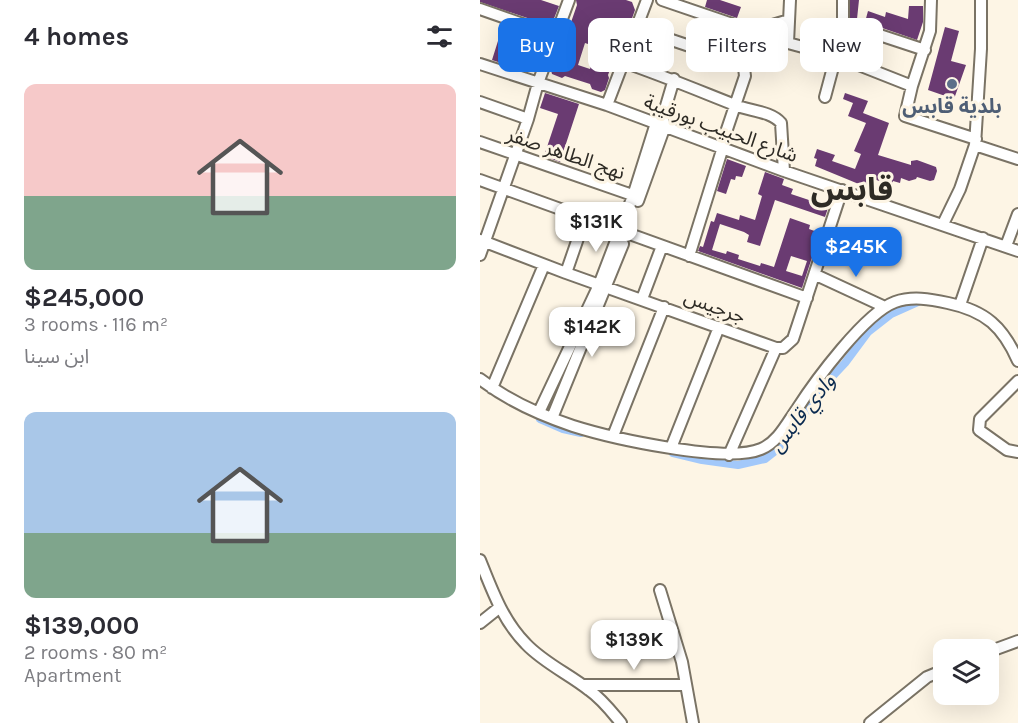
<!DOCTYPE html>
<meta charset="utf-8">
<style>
body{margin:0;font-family:Karla,"Noto Sans Arabic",sans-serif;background:#f7f7f7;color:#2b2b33;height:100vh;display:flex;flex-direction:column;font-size:22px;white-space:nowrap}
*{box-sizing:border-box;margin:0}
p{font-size:20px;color:#7c7c81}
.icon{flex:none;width:33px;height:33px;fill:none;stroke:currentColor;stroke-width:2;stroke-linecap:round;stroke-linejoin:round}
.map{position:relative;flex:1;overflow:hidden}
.panel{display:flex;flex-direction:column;background:#fff;width:480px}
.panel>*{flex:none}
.guide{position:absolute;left:18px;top:18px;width:429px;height:54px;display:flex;gap:12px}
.fabs{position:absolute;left:453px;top:639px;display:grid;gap:12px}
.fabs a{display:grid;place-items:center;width:66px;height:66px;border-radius:12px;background:#fff;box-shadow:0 6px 24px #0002;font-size:30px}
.price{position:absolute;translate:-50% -51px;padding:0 14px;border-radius:12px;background:#fff;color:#222;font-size:20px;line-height:39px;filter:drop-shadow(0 2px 3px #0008)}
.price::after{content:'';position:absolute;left:50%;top:36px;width:18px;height:14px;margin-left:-9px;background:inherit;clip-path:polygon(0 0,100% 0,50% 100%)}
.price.on{background:#1a73e8;color:#fff}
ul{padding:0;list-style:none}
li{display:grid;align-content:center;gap:12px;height:318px;padding:0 24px}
li span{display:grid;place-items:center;height:186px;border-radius:12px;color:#555}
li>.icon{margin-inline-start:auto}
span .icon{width:108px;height:108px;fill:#fffc;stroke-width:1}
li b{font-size:26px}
h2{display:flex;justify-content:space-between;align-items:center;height:72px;padding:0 24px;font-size:26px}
.pill{padding:0 21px;border-radius:12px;background:#fff;box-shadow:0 6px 24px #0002;font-size:21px;line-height:54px}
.pill.on{background:#1a73e8;color:#fff}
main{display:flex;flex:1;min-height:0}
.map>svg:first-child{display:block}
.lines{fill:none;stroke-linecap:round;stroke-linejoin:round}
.canal{stroke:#a2c8fa;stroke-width:8}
.building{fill:#6a3b72;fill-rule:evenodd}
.minor-casing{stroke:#7a7365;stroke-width:14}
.minor{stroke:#fff;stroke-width:10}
.service-dot{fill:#5c6f8a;stroke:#fdf5e5;stroke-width:2}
.labels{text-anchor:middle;stroke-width:6;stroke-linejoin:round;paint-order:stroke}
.service-label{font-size:20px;font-weight:bold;fill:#4e5e75;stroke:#fdf5e5}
.street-label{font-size:20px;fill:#2e2b25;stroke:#fdf5e5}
.water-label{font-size:21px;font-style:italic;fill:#09294f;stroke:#fdf5e5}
.town-label{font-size:32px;font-weight:bold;fill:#2e2b25;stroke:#fdf5e5}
</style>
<main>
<section class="panel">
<h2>4 homes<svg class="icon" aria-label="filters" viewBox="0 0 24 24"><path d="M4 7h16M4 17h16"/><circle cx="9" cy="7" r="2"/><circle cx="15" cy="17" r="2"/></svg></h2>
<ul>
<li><span style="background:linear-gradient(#f6c9c9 60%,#7fa58c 0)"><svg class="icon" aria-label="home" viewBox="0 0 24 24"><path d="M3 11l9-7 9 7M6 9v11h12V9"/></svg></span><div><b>$245,000</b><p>3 rooms · 116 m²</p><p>ابن سينا</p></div></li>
<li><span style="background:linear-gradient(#a9c7e8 65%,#7fa58c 0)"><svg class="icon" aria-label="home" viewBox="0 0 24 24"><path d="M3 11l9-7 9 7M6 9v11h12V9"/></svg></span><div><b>$139,000</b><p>2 rooms · 80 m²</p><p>Apartment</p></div></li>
</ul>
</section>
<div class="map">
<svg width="538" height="723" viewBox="0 0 538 723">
<rect width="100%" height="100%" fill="#fdf5e5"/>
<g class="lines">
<path class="canal" d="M 60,419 L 83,429 L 101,433
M 193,453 L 222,460 L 258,465 L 285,459 L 299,448 L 322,420 L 334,396 L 365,363 L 388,332 L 411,314 L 440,301"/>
</g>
<path class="building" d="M 0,0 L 61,0 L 79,6 L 71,26 L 0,2 Z
M 96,0 L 146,0 L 152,2 L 155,10 L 150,24 L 147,23 L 128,75 L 129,78 L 125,90 L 121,92 L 112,89 L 110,84 L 85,76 L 82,78 L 72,74 L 71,70 L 75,58 L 79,57 L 97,5 ZM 105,43 L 117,47 L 110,69 L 98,65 Z
M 227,0 L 240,0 L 261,7 L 257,18 L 225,7 Z
M 370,0 L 379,0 L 377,19 L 370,18 Z
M 429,6 L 443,6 L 443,22 L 437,40 L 385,22 L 388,11 L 405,17 L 406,12 L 428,19 Z
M 23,25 L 41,31 L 38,42 L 49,45 L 52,35 L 66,40 L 55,69 L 48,72 L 12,60 Z
M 465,27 L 479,31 L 471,61 L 486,65 L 474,99 L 448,90 Z
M 65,93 L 99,104 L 80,162 L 64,156 L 78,114 L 60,108 Z
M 365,93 L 388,101 L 383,113 L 409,123 L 398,155 L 431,165 L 431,161 L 437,160 L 456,167 L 457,171 L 454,180 L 450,181 L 437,177 L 436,179 L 429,181 L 421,178 L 420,183 L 413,181 L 412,185 L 390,178 L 386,187 L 335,166 L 337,159 L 334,158 L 337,149 L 355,155 L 352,161 L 375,169 L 381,154 L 374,151 L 386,123 L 368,116 L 373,103 L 363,99 Z
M 247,159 L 266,166 L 262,177 L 256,176 L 255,180 L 251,179 L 246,194 L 237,191 Z
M 285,172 L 304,179 L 302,185 L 313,189 L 311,194 L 347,206 L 348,201 L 350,202 L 345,217 L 295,200 L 280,246 L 267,242 L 269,235 L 264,232 L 240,224 L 232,250 L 246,254 L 247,251 L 259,255 L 258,259 L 280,266 L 281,263 L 294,267 L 310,218 L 330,225 L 329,229 L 340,233 L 322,288 L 218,251 L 220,246 L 223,247 L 231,221 L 234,222 L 237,213 L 259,220 L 260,215 L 275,220 L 282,196 L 278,194 ZM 311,256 L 327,261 L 322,276 L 306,271 Z"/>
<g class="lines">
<g class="minor-casing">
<path id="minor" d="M 182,0 L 308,43 L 356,56 L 432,86
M 451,0 L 450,31 L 432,86 L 425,116 L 496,139
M 0,9 L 77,36
M 363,23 L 445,50
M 156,28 L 257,62 L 264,68 L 265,76 L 241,147
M 275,32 L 279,29 L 309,20
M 308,43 L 310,0
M 358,58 L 363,23 L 363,0
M 143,62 C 181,75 217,90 255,105 C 269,111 291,111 301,123 L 304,171
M 0,64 L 127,105 L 304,171 L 538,251
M 345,97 L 356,56
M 0,102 L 48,119
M 127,105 L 167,0
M 0,142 L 158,197
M 495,145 L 538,159
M 0,180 L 327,298
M 158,201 L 185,126 L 183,119
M 463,224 L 480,189 L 495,145 L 501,49 L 501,0
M 0,240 L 86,273 L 296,348 L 303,348 L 313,339 L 318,324 L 362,190
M 526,246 L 538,214
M 0,255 L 48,119 L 58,83 L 89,0
M 209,256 L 243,147
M 86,273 L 105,218
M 336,275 L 405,307
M 162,299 L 182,246
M 480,305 L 503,238
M 0,379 C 27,400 60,415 93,426 C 131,438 246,464 281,449 C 298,442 307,423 317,409 C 335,381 385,313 415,302 C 432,296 450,299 468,303 C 506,311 523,327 538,361
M 538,381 L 500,419 L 499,430 L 527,450 L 538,452
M 12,388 L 64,265
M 59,412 L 119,285 L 153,196 L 176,123 L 183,116 L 194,79
M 72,418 L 143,244
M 133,436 L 184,307
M 191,448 L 239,327
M 249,455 L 296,348
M 0,560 C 12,590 23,621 46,644 C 64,663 89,674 109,690 C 122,699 131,711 141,723
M 180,590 L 202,662 L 213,723
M 0,623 L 20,607
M 508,652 L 538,641
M 102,685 L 206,685
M 390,723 L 447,677 L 464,670"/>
</g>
<use href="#minor" class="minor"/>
</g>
<circle class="service-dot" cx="472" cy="84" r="6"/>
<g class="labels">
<g class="service-label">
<text x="472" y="113">بلدية قابس</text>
</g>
<g class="street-label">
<text transform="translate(241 128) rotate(20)" y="7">شارع الحبيب بورقيبة</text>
<text transform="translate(86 153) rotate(19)" y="7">نهج الطاهر صفر</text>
<text transform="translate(235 306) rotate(20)" y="7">جرجيس</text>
</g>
<g class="water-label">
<text transform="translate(322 413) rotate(-52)" y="7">وادي قابس</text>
</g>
<g class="town-label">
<text x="372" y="200">قابس</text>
</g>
</g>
</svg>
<div class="fabs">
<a><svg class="icon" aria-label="layers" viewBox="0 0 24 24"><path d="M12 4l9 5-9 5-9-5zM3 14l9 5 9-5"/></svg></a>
</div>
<b class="price" style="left:116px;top:253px">$131K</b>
<b class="price on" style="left:376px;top:278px">$245K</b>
<b class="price" style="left:112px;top:358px">$142K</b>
<b class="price" style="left:154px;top:671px">$139K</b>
<div class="guide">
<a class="pill on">Buy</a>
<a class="pill">Rent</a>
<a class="pill">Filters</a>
<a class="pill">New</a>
</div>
</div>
</main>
